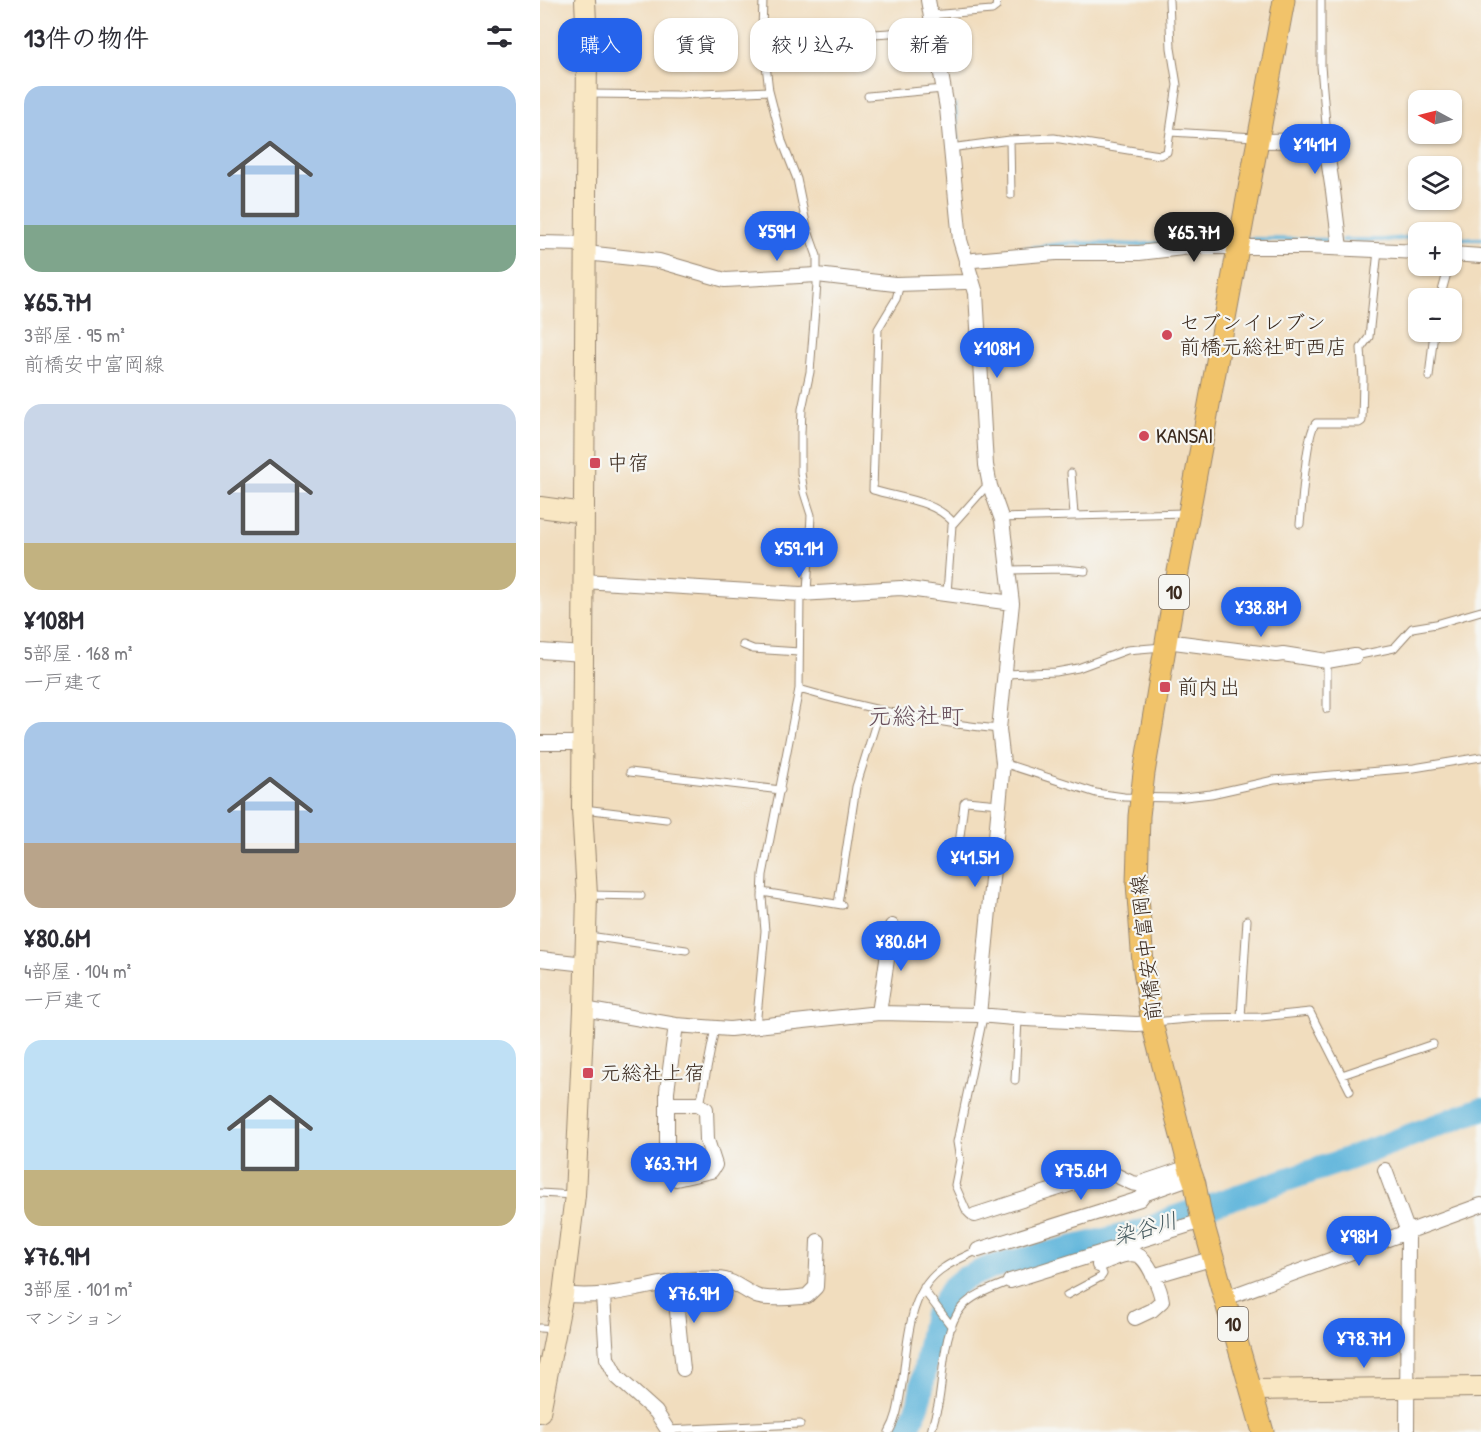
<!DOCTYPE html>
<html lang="ja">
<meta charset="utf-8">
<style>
body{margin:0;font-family:"Patrick Hand","Klee One",sans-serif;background:#f2f2f3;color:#2b2b33;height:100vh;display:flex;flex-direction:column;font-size:22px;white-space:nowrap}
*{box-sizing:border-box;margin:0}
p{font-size:20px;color:#7c7c81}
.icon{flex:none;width:33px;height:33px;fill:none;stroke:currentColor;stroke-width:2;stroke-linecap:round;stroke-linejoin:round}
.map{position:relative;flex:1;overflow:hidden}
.side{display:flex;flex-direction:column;background:#fff;width:540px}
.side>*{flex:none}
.hud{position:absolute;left:18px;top:18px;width:570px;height:54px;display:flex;gap:12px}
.needle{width:39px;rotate:277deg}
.fabs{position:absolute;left:868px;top:90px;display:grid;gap:12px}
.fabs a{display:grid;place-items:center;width:54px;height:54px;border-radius:12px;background:#fff;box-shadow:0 2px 4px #0004;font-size:30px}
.price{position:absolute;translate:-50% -51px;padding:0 14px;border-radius:21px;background:#2563eb;color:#fff;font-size:20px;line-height:39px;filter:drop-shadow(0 2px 3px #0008)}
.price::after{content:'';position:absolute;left:50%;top:36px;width:18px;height:14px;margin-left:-9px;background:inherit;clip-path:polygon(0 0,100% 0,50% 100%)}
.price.selected{background:#222;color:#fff}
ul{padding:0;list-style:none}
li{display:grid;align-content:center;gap:12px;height:318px;padding:0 24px}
li span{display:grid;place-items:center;height:186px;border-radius:18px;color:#555}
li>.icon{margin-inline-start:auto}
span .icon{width:108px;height:108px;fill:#fffc;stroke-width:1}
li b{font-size:26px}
h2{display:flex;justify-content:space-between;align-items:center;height:72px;padding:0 24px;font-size:26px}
.pill{padding:0 21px;border-radius:18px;background:#fff;box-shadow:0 2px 4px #0004;font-size:21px;line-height:54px}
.pill.selected{background:#2563eb;color:#fff}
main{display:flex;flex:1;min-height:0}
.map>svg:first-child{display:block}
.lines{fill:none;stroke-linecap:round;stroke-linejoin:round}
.stream{stroke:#5eb5db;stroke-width:4}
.river{stroke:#5eb5db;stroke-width:24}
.lane-casing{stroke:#96846e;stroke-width:9}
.street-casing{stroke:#96846e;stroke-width:16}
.secondary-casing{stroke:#96846e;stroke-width:22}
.primary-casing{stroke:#96846e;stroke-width:23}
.lane{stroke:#fff;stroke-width:7}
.street{stroke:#fff;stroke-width:14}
.secondary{stroke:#f9e7c3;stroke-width:20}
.primary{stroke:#f1c36a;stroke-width:21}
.poi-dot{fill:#d1495b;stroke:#f6f6f2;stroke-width:2}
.labels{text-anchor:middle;stroke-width:4.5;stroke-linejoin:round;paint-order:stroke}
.shield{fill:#f6f6f2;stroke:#73675e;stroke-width:1.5}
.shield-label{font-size:20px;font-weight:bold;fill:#3b2a1e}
.poi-label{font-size:21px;fill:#3b2a1e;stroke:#f6f6f2;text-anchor:start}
.street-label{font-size:21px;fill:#3b2a1e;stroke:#f6f6f2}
.water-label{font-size:22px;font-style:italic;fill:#475b60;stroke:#f6f6f2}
.quarter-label{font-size:24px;fill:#684f5b;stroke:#f6f6f2}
</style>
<main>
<section class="side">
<h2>13件の物件<svg class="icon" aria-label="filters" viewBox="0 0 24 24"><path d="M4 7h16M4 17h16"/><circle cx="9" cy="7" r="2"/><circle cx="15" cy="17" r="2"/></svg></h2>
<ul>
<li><span style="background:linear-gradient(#a9c7e8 75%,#7fa58c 0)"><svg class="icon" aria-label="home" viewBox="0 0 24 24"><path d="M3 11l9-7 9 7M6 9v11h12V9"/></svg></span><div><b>¥65.7M</b><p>3部屋 · 95 m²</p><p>前橋安中富岡線</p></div></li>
<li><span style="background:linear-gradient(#c9d6e8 75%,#c2b280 0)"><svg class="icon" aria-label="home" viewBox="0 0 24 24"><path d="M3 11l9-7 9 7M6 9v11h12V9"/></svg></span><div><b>¥108M</b><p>5部屋 · 168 m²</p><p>一戸建て</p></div></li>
<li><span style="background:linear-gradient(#a9c7e8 65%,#b9a48a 0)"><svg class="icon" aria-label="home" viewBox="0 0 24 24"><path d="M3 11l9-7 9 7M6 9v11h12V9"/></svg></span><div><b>¥80.6M</b><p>4部屋 · 104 m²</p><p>一戸建て</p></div></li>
<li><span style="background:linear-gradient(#bfe0f5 70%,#c2b280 0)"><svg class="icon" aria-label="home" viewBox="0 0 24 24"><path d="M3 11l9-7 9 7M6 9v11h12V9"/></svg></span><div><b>¥76.9M</b><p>3部屋 · 101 m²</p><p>マンション</p></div></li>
</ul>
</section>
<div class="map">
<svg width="941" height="1432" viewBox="0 0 941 1432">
<rect width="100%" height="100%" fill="#f6f6f2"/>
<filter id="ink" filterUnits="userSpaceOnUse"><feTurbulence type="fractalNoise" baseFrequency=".0167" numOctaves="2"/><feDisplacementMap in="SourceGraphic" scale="12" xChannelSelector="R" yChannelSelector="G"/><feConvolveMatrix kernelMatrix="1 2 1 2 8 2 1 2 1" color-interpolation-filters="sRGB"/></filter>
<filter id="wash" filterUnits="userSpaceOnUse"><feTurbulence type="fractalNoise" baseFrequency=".008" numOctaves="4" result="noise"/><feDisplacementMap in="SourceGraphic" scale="24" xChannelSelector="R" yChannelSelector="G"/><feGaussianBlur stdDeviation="1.35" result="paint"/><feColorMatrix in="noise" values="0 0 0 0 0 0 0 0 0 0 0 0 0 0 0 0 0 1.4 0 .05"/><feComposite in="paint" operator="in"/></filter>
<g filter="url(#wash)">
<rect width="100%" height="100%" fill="#f1ddbe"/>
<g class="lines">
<path class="stream" d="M 415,105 L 419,164
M 707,239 L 796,240
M 912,239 L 941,239
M 803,240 L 843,240 L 879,237
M 474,250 L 531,243 L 596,245 L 657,240 L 694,239"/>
<path class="river" d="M 366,1432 L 379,1403 L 394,1318 L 412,1288 L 423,1279 L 451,1267 L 607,1230 L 630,1219 L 802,1161 L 941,1109"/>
</g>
</g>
<g filter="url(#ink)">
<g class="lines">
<g class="lane-casing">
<path id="lane" d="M 223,0 L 222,30 L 229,91 L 242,141 L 257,179 L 267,228 L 277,256 L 277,284 L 270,372 L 262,409 L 261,433 L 261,473 L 264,493 L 271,515 L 267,594
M 781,0 L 781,66 L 787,136 L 785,140
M 390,15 L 452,10 L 456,7 L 457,0
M 305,36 L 393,30
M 48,94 L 139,95 L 229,91
M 328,96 L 403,89
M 630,132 L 715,137
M 470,140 L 471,195
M 410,148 L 470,140 L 514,138 L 613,154 L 620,155 L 627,152 L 637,85 L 631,48 L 629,0
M 360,284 L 356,299 L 338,329 L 333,490 C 359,498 393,500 413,522
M 900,298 L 909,266
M 889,377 L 894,332
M 531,473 L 534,515
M 461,518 L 645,513
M 760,524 C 762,506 766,432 776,423 L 819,423 L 822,421 L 823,379 L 821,348 L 829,337 L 838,250
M 468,570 L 524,569 L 545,571
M 407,593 L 412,525 L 444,489 L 450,486
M 203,645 L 213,649 L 259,652
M 815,656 L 854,648 L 872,628 L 896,624 L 941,611
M 465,674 L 516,672 L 538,668 L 587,650 L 623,647
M 259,689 C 324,708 391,723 459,729
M 787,709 L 787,661
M 463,763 L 556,793 L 584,797 L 636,798 L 671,794 L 734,780 L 874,768 L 941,757
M 90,772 L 241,790
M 44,809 L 126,819
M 417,861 L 424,803 L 426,801 L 459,804
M 222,892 L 302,905
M 49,895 L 101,896
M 298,904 L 316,787 L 340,710
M 49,936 L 146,950
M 701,1017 L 707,920
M 614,1022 L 658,1018 L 721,1017 L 770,1012 L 810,1091
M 216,1027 L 225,931 L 222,897 L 223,875 L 259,689 L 260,594
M 802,1075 L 893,1044
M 475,1080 L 478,1019
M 160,1105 L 175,1028
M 0,1193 L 33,1195
M 435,1215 L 430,1215 L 427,1212 L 415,1185 L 420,1160 L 417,1142 L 442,1022 L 439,1015
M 384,1287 L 386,1293 L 412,1327
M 527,1295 L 561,1277 L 563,1274 L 559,1265
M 0,1328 L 15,1329
M 127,1430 L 260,1424
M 349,1432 C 358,1417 359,1401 362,1384 C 368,1344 367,1290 405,1267 C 415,1260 427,1256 438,1250
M 391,1432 C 393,1423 396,1414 398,1405 C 404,1377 402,1330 422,1307 C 434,1294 453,1288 470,1281"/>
</g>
<g class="street-casing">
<path id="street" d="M 388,0 L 407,108 L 420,240 L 436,293 L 446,465 L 450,486 L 462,520 L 472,603 L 459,729 L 463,763 L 439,1015
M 717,141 L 785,140 L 793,191 L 800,248
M 0,243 L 45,244
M 46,253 L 119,261 L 185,280 L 277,275 L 355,284 L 425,282 L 432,281
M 912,254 L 941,256
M 426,263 L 434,260 L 516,253 L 599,253 L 651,247 L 768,247 L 879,252
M 43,581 L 260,594 L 361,588 L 472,603
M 626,641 L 736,655 L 743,654 L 787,661 L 815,656
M 0,651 L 43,654
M 0,743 L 43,743
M 0,959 L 45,964
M 44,1009 L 136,1025 L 190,1029 L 339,1013 L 439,1015 L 485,1019 L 597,1024 L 612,1023
M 339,1013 L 352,926
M 127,1104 L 158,1104 L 166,1109 L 167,1140 L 175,1165 L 171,1171 L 136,1179 C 128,1176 127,1165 127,1157 L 127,1091 L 136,1025
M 845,1170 L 868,1232 L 867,1432
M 435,1215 L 569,1172 L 592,1183 L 598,1184 L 649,1167
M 438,1250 L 600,1199 L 604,1194 L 652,1177
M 559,1265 C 568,1260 587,1252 597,1255 C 608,1258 621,1291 622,1301 L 612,1310 L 595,1318
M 613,1276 L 674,1258
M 470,1281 L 662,1221
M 134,1282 L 143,1369
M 23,1294 C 77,1302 126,1275 179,1279 C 193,1280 203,1290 216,1296 C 226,1300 255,1298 267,1296 L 276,1287 L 278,1241
M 63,1296 L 67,1358 L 77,1377 L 116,1412 L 129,1432
M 686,1298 L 941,1205"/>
</g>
<g class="secondary-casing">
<path id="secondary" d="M 0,507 L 44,513
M 712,1390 L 941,1387
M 0,1412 L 23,1294 L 35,1195 L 44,1009 L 47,895 L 42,809 L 47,45 L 45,0"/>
</g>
<g class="primary-casing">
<path id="primary" d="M 723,1432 L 661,1216 L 655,1184 L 649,1167 L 612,1023 L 603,964 L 597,883 L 599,816 L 604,773 L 637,577 L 744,0"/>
</g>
<use href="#lane" class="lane"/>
<use href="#street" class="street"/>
<use href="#secondary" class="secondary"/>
<use href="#primary" class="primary"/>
</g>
</g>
<g class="poi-dot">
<circle cx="627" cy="335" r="6"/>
<circle cx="604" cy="436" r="6"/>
<rect x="49" y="457" width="12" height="12" rx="3"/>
<rect x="619" y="681" width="12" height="12" rx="3"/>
<rect x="42" y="1067" width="12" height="12" rx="3"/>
</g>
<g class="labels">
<g class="shield">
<rect x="619" y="575" width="30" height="34" rx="4.5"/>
<rect x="678" y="1307" width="30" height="34" rx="4.5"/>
</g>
<g class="shield-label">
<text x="634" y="599">10</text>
<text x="693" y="1331">10</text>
</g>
<g class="poi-label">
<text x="639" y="330">セブンイレブン<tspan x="639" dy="24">前橋元総社町西店</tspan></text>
<text x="616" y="443">KANSAI</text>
<text x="67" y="470">中宿</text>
<text x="637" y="694">前内出</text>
<text x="60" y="1080">元総社上宿</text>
</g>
<g class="street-label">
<text transform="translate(606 948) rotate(-96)" y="7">前橋安中富岡線</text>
</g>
<g class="water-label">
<text transform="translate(605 1228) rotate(-16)" y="8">染谷川</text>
</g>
<g class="quarter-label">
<text x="376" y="724">元総社町</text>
</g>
</g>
</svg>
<div class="fabs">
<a><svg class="needle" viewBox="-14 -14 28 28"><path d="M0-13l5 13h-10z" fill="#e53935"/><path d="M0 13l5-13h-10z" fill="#7c7c81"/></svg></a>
<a><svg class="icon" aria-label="layers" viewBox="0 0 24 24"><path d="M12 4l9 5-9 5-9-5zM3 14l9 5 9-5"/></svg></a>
<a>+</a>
<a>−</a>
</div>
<b class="price" style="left:775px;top:175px">¥141M</b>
<b class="price" style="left:237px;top:262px">¥59M</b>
<b class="price selected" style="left:654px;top:263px">¥65.7M</b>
<b class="price" style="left:457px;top:379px">¥108M</b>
<b class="price" style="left:259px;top:579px">¥59.1M</b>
<b class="price" style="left:721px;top:638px">¥38.8M</b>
<b class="price" style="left:435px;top:888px">¥41.5M</b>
<b class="price" style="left:361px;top:972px">¥80.6M</b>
<b class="price" style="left:131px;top:1194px">¥63.7M</b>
<b class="price" style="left:541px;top:1201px">¥75.6M</b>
<b class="price" style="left:819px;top:1267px">¥98M</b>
<b class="price" style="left:154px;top:1324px">¥76.9M</b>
<b class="price" style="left:824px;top:1369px">¥78.7M</b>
<div class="hud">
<a class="pill selected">購入</a>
<a class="pill">賃貸</a>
<a class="pill">絞り込み</a>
<a class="pill">新着</a>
</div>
</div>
</main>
